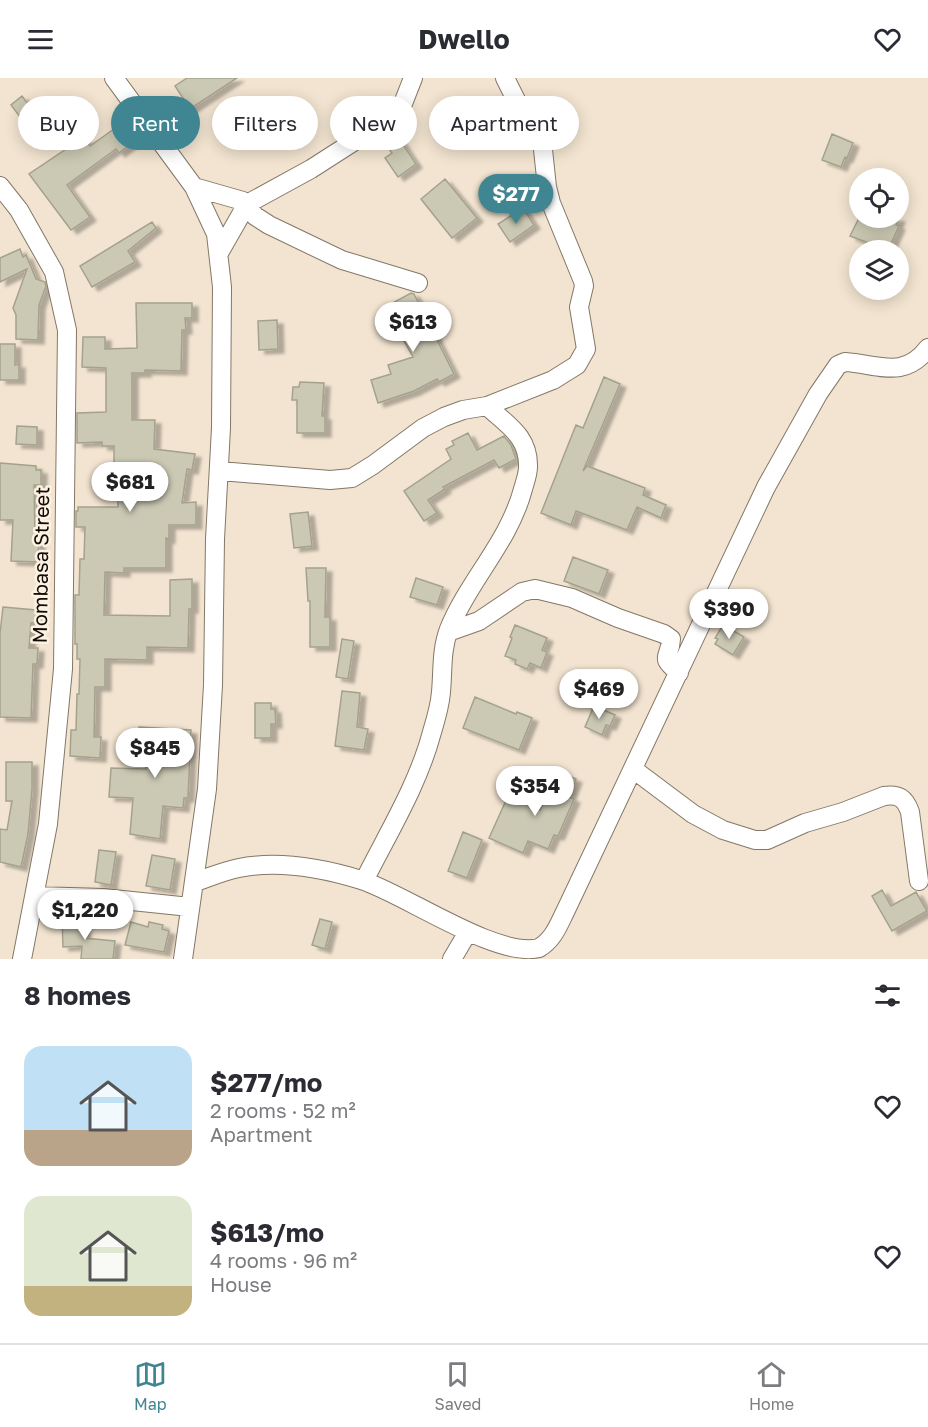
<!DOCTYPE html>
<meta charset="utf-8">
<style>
body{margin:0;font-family:"Golos Text",sans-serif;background:#f2f2f3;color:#2b2b33;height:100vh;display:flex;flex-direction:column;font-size:22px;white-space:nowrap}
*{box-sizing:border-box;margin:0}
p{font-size:20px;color:#7c7c81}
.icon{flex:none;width:33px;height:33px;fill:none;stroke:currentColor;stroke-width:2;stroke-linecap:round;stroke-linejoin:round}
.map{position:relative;height:881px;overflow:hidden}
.sheet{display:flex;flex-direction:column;background:#fff;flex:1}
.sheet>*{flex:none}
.banner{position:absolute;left:18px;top:18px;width:600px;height:54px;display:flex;gap:12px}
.buttons{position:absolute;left:849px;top:90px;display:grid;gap:12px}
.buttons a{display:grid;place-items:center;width:60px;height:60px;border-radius:50%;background:#fff;box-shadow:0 3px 15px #0003;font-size:30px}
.price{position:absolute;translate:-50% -51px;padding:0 14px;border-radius:21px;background:#fff;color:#222;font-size:20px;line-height:39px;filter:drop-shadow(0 2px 3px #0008)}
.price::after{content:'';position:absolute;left:50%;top:36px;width:18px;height:14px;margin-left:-9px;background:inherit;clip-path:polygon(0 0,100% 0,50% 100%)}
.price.selected{background:#408592;color:#fff}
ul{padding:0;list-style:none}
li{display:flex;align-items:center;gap:18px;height:150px;padding:0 24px}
li span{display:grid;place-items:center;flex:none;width:168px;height:120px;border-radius:18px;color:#555}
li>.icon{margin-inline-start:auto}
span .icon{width:72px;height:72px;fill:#fffc;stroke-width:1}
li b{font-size:26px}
h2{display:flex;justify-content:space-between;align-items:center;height:72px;padding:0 24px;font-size:26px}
.chip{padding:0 21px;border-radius:27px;background:#fff;box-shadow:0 3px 15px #0003;font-size:21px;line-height:54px}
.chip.selected{background:#408592;color:#fff}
header{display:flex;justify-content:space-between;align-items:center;height:78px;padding:0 24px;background:#fff;font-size:27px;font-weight:700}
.dock{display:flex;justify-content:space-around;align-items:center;height:84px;border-top:2px solid #e1e1e2;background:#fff;font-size:16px;color:#7c7c81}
.dock a{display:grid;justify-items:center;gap:3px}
.dock .selected{color:#408592}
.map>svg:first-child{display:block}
.building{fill:#cbc9b3;stroke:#a4a28d;stroke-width:1.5;filter:url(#shadow)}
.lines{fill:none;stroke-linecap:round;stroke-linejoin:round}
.street-casing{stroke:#847766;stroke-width:20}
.street{stroke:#fff;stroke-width:18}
.labels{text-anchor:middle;stroke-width:5;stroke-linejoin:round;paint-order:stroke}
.street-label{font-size:20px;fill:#100c06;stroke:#fdf1e2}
</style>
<header><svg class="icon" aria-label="menu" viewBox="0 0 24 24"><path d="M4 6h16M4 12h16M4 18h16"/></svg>Dwello<svg class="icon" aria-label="heart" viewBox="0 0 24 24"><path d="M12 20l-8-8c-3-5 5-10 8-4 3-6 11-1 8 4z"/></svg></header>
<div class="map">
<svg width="928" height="881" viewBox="0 0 928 881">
<defs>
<filter id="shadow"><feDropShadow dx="6" dy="4" stdDeviation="1.5" flood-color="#0004"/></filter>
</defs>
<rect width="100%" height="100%" fill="#f2e4d0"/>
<path class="building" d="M 187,0 L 237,0 L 190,31 L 175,8 Z
M 22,18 L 37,38 L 26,47 L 11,27 Z
M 125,43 L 136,62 L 119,75 L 116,71 L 67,107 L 90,139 L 71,152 L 29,96 L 84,59 L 90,68 Z
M 832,56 L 853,65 L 847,80 L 845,79 L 841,89 L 822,82 Z
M 400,62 L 416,86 L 398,99 L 385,80 L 392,75 L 388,70 Z
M 445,101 L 477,140 L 452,160 L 421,121 Z
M 523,130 L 534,147 L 510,164 L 498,146 Z
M 859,140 L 899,140 L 896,147 L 899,148 L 888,172 L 850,158 Z
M 152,144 L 156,150 L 128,173 L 135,184 L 92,209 L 80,188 Z
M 20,171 L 23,179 L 26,177 L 36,201 L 45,204 L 46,208 L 39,227 L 38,262 L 16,261 L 16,237 L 13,230 L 27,191 L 0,204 L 0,180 Z
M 411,215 L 414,216 L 454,296 L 439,304 L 437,301 L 414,313 L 378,325 L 371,302 L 391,296 L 388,287 L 413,279 L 385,229 Z
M 136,225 L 192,225 L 192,240 L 185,240 L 186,252 L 182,252 L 181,293 L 145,292 L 145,295 L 132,295 L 132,342 L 155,342 L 154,371 L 195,376 L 192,392 L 187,391 L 182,425 L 196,424 L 196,447 L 169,447 L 169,461 L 166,460 L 166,490 L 124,490 L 124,495 L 105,494 L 104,537 L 170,538 L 170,502 L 192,501 L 192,531 L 189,531 L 188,570 L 147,569 L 147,582 L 105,581 L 105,609 L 95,609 L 94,659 L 101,659 L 100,680 L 70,678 L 71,652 L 76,652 L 77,616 L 79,616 L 80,581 L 77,581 L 77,566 L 75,566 L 75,517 L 79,517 L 80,481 L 84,481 L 85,449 L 76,449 L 76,433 L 78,433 L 78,429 L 118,429 L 117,403 L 114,403 L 114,368 L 102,368 L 102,364 L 77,365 L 77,335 L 106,334 L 106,290 L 82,289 L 83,259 L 105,259 L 105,271 L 137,270 Z
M 277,242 L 278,271 L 259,272 L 258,243 Z
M 0,266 L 15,266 L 15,287 L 19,286 L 19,302 L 0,302 Z
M 604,299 L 620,306 L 583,393 L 587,388 L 645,410 L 643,417 L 666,427 L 661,440 L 637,429 L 627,452 L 576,433 L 571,447 L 541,435 L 576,347 L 583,350 Z
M 300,304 L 324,305 L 322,338 L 325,338 L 325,355 L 297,355 L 297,322 L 292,322 L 293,309 L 299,309 Z
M 17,348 L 37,349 L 37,367 L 16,366 Z
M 468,355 L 477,372 L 504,358 L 511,367 L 516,381 L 499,390 L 494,382 L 443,409 L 445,411 L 428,422 L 437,435 L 424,443 L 404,413 L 451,381 L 446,371 L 454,367 L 452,363 Z
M 0,385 L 36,388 L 36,392 L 41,392 L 41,407 L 34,407 L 35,457 L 39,457 L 38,484 L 11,483 L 13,442 L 0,442 Z
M 308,434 L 312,468 L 294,470 L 290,436 Z
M 573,479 L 608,492 L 599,516 L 564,503 Z
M 306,490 L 326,490 L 325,539 L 330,539 L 330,569 L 310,569 L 310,523 L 308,523 Z
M 416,500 L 443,509 L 437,527 L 410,519 Z
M 3,529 L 36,532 L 35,545 L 31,545 L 29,570 L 38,570 L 37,586 L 33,586 L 31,640 L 0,639 L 0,555 Z
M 515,547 L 547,560 L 542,572 L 547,574 L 541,590 L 530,585 L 527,591 L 515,586 L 516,582 L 505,578 L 512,560 L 510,559 Z
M 723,547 L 744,559 L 733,577 L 715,566 L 718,561 L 715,560 Z
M 342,561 L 354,563 L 348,601 L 336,599 Z
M 342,613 L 360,615 L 357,649 L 368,651 L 364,672 L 335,668 Z
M 475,619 L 516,636 L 517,634 L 532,640 L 519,672 L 463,650 Z
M 255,625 L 271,625 L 271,631 L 275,631 L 276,646 L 271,646 L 271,660 L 255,660 Z
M 594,628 L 615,637 L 610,648 L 606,647 L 602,657 L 585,649 Z
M 139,649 L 191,652 L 188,720 L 184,720 L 183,730 L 163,728 L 160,761 L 130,756 L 133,720 L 109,719 L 111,690 L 146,691 Z
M 6,684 L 32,684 L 32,711 L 28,756 L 21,789 L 0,784 L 0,751 L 7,752 L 12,723 L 6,723 Z
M 556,693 L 576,701 L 569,719 L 574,721 L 558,758 L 554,757 L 548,771 L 528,763 L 523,775 L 489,760 L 508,718 L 540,732 Z
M 463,754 L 482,762 L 467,800 L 448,793 Z
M 99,772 L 116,774 L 111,807 L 95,804 Z
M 152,777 L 175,781 L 170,812 L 146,808 Z
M 882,812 L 891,828 L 916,814 L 927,833 L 892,853 L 872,818 Z
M 84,839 L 84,860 L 115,863 L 113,881 L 81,881 L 82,868 L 63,869 L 62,840 Z
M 320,841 L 332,844 L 325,871 L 312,867 Z
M 131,844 L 148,849 L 149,844 L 163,847 L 162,851 L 169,853 L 164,874 L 125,867 Z"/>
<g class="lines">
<g class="street-casing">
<path id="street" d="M 114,0 L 194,109 L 216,156 L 222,209 L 221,350 L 215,461 L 213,607 L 207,711 L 183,881
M 0,108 L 19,132 L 54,194 L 67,252 L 63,591 L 48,746 L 22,881
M 194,109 L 243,123 L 255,138 L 269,147 L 342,182 L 418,205
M 219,175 L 247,126 L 311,91 L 375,50 L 402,28 L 413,0
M 220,393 L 330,402 L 352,400 L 373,387 L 423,350 L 444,339 L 463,332 L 487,328 L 553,302 L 577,287 L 586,271 L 579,229 L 584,208 L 583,203 L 551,125 L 547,109 L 541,53 L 537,47 L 523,36 L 505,0
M 448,554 L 479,543 L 522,514 L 535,511 L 572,520 L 618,540 L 664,556 L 671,561 C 670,582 658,577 679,595
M 633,691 L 693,736 L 723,752 L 755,762 L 767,762 L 805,745 L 843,734 L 884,718 C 899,716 905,720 910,734 L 919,803
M 364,803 C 388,755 418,707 432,654 C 436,641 440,627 441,614 C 443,593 441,572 449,551 C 469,502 509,464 523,411 C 525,404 528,396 528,389 C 529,358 507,347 487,328
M 195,804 C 210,799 224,793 239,790 C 279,782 322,790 361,802 C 403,815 497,881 539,870 C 553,862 558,848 565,834 L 766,409 L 818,316 L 838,287 L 845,284 C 878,286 904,302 928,270
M 35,818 L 103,820 L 190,829
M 452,881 L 465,859"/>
</g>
<use href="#street" class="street"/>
</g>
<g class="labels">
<g class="street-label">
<text transform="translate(41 487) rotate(-89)" y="7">Mombasa Street</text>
</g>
</g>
</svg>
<div class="buttons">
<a><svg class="icon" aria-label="locate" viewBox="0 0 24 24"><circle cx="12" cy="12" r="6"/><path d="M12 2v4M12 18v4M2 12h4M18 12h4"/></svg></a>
<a><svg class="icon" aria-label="layers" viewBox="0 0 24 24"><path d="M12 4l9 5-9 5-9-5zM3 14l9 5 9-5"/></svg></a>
</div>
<b class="price selected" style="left:516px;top:147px">$277</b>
<b class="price" style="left:413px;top:275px">$613</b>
<b class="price" style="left:130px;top:435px">$681</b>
<b class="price" style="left:729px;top:562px">$390</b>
<b class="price" style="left:599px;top:642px">$469</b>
<b class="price" style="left:155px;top:701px">$845</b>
<b class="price" style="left:535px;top:739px">$354</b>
<b class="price" style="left:85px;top:863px">$1,220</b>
<div class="banner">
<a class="chip">Buy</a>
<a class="chip selected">Rent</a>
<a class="chip">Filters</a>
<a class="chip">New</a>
<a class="chip">Apartment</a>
</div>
</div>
<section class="sheet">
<h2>8 homes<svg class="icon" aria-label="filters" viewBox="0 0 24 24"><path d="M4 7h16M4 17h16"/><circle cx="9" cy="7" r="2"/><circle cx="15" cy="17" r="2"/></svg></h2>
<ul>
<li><span style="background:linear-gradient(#bfe0f5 70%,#b9a48a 0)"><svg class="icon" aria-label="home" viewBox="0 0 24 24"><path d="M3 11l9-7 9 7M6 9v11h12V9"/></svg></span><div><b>$277/mo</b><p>2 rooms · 52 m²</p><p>Apartment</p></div><svg class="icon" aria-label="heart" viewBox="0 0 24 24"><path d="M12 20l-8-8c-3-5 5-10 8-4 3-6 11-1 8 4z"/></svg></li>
<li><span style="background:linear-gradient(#dfe7d0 75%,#c2b280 0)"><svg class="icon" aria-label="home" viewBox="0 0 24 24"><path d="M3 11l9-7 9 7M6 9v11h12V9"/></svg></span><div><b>$613/mo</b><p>4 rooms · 96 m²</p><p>House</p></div><svg class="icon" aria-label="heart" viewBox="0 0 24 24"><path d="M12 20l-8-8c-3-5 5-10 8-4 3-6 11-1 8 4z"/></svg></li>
</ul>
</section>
<nav class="dock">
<a class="selected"><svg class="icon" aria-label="map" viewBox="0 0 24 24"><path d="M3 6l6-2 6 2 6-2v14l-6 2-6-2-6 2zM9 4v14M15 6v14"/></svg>Map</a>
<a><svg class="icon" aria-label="saved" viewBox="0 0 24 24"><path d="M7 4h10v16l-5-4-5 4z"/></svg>Saved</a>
<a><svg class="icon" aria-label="home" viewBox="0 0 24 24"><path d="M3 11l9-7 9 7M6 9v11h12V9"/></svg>Home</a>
</nav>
